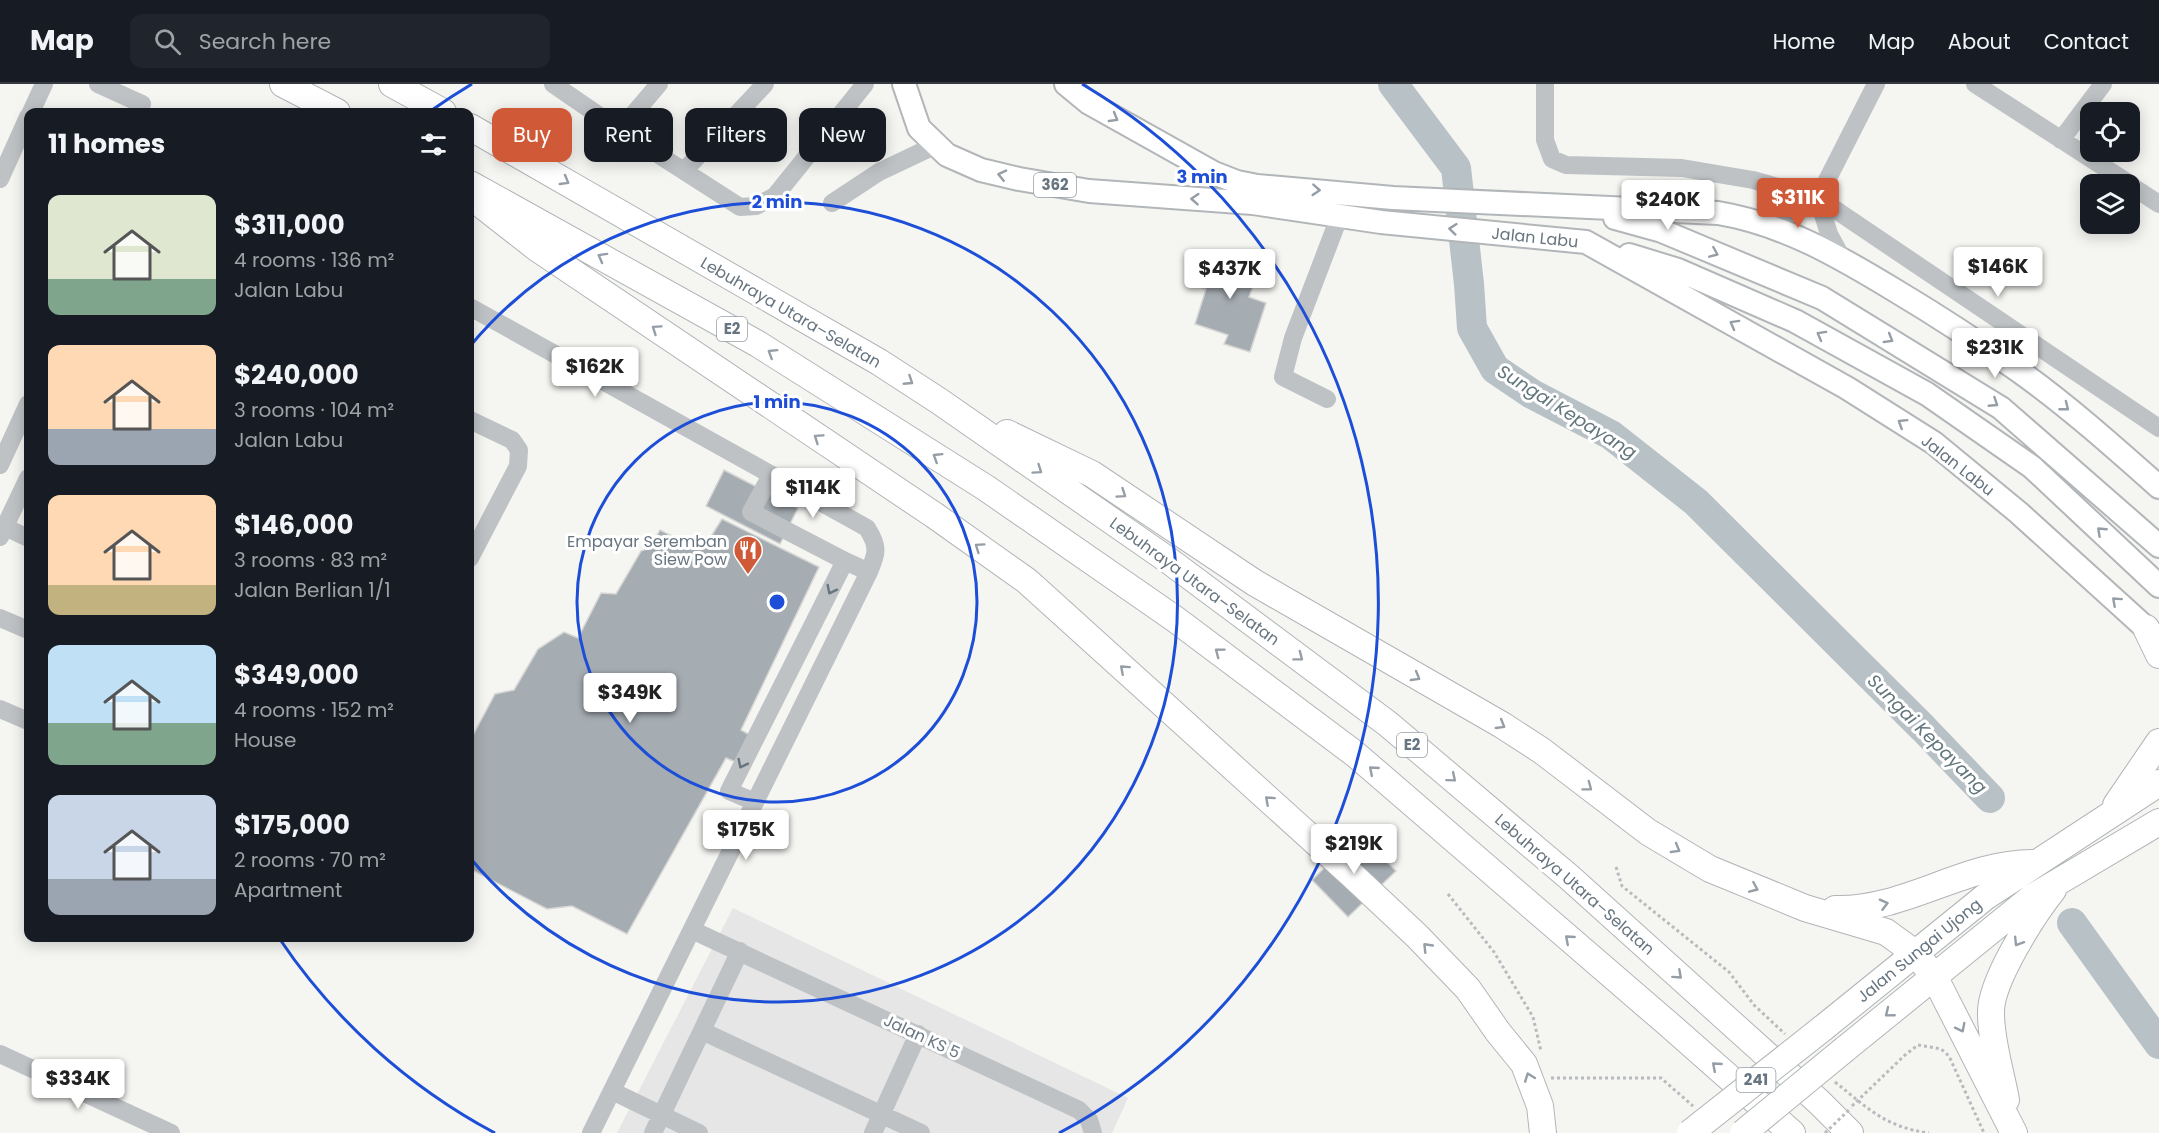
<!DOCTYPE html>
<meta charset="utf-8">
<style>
body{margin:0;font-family:Poppins,sans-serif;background:#20242c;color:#f1f3f6;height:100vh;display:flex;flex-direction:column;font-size:22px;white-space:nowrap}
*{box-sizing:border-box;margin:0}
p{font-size:20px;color:#9ea1a6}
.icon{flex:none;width:33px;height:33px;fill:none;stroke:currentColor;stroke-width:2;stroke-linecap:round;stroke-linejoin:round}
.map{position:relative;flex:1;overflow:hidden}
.drawer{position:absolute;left:24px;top:24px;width:450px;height:834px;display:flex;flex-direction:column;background:#171b24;border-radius:12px;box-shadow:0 3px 15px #0003}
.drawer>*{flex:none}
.top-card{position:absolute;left:492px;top:24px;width:570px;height:54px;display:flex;gap:12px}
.controls{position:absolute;left:2080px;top:18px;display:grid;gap:12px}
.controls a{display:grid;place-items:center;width:60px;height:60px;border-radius:12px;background:#171b24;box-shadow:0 3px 15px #0003;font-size:30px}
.price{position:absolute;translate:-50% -51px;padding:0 14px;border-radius:6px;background:#fff;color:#222;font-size:20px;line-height:39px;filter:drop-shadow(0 2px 3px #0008)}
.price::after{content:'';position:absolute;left:50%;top:36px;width:18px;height:14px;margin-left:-9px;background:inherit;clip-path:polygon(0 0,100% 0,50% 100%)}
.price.selected{background:#d05937;color:#fff}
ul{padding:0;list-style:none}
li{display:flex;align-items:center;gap:18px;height:150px;padding:0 24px}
li span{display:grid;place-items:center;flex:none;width:168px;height:120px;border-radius:12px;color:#555}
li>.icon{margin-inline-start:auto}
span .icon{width:72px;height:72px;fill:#fffc;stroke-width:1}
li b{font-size:26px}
h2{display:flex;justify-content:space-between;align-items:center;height:72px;padding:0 24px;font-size:26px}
.pill{padding:0 21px;border-radius:12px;background:#171b24;box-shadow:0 3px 15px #0003;font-size:21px;line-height:54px}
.pill.selected{background:#d05937;color:#fff}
header{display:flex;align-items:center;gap:36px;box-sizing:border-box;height:84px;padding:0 30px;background:#171b24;border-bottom:2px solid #363941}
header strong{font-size:28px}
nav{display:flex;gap:33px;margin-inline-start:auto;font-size:21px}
.search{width:420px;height:54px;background:#20242c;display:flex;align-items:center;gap:15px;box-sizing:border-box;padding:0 21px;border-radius:12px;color:#9ea1a6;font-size:22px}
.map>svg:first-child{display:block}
.built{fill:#e5e6e5}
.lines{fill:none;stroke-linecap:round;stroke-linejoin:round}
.river{stroke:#b8c1c5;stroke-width:30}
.building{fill:#a6adb2;stroke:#d6d6d4;stroke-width:1.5}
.major-casing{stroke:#b2b6b9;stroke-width:26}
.highway-casing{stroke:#b1b5b7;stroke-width:28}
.path{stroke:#b8bbbd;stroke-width:3;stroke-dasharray:3 3;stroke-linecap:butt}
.minor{stroke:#bec2c5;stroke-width:18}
.major{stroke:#fff;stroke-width:22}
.highway{stroke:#fff;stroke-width:26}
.highway-bridge-casing{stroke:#b1b5b7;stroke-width:28;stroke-linecap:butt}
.path-bridge{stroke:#b8bbbd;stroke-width:3;stroke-dasharray:3 3;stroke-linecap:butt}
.highway-bridge{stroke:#fff;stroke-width:26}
.oneway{stroke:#959ea6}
.oneway2{stroke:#677580}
.ring{fill:none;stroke:#1d4ed8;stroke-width:3}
.labels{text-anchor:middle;stroke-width:6;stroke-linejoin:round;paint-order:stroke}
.shield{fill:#fff;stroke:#959ea6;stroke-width:1.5}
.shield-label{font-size:15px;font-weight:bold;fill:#677580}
.street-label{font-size:16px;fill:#677580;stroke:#fff}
.poi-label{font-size:16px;fill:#677580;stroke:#fff;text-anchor:end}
.water-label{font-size:18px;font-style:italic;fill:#63767c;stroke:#fff}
.centre{fill:#1d4ed8;stroke:#fff;stroke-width:3}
.ring-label{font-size:18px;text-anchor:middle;font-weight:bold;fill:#1d4ed8;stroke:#fff;stroke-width:6;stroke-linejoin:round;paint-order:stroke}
</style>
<header>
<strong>Map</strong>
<div class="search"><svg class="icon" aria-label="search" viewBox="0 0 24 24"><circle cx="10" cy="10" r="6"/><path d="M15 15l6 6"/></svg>Search here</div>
<nav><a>Home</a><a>Map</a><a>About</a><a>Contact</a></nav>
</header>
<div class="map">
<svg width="2159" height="1049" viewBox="0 0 2159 1049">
<rect width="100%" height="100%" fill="#f5f5f2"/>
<path class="built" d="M 733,824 L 1128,1014 L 1112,1049 L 617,1049 Z"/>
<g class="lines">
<path class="river" d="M 1393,0 L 1456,84 L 1469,200 L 1472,244 L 1495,285 L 1532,310 L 1611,351 L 1696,418 L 1924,645 L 1990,714
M 2072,839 L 2159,960"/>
</g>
<path class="building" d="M 1207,166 L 1260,183 L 1249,213 L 1266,219 L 1250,268 L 1224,260 L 1228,251 L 1195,240 L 1206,205 L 1195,202 Z
M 724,386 L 798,424 L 780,460 L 706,422 Z
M 722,435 L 819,483 L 741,646 L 762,658 L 745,682 L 726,674 L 627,850 L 572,822 L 547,825 L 470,785 L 470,657 L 495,610 L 514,606 L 538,565 L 564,548 L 578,554 L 601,509 L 616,510 L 641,467 L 650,464 L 660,446 L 688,460 L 692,455 L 705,462 Z
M 1359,750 L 1396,787 L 1348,833 L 1312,796 Z"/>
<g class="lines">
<g class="major-casing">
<path id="major" d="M 904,0 L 919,44 L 947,71 L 981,86 L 1019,95 L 1089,107 L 1253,119 L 1381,138 L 1586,158 L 1847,304 L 1934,359 L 2019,429 L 2158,555
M 1066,0 L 1089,19 L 1214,89 L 1237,98 L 1257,102 L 1393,114 L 1718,129 C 1784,140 1840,173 1896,207 C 1938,232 1979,259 2019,287 C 2068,322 2114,363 2159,403
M 1615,134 L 1662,147 L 1822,214 L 2001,324 L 2159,462
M 1629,171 L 1678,186 L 1795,237 L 1927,310 L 2032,383 L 2159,502"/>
</g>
<g class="highway-casing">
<path id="highway" d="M 283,0 L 337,28
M 392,0 L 443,28
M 470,43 L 879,278 L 939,317 L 1168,476 L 1388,640 L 1569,793 L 1819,1018 L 1850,1049
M 470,100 L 758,260 L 986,404 L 1175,535 L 1355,670 L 1666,938 L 1792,1049
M 483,122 L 538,165 L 934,431 L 1027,497 L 1352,791 L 1417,852 L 1468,905 L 1498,948 L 1524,980 L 1540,1022 L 1543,1049
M 1007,349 L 1092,390 L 1255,499 L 1502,641 L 1542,667 L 1648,748 L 1710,785 L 1805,824 L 1886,848 L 1915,869 L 1934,892 L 2014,1049
M 2146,544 L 2159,571
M 2116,721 L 2159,658
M 1835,825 C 1905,827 1964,779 2032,779
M 1823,944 L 1985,813 L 2159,699
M 1845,965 L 2031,814 L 2159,738
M 2006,1016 C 2001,988 1991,958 1991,929 C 1990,898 2033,831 2053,806"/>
</g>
<path class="path" d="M 1616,783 L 1622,802 L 1729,888 L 1754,921 L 1785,950
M 1448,810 L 1494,868 L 1533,933 L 1541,967
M 1551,994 L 1661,994 L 1693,1022
M 1835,998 C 1869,1025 1885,1043 1929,1049
M 1852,1022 L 1905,971 L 1918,961 L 1941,965 L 1949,972 L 1984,1049"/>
<path class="minor" d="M 98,0 L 142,20
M 553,0 L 620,46 L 740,123 L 756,122 L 775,112 L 865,0
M 1545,0 L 1545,56 L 1552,75 L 1566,81 L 1682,84 L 1753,96 L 1818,114 L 2159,344
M 1975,0 L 2130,100
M 31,28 L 44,0
M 620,46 L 659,0
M 2061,56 L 2103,0
M 684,87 L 765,0
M 0,95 L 28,33
M 2130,101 L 2159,120
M 1818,114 L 1829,150 L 1842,174
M 832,119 L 879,88 L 936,61
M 1762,138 L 1784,132 L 1818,114 L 1876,0
M 470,223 L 867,444 C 879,463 877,468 869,488 L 591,1049
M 1327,315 L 1283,293 L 1293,254 L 1340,131
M 470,336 L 512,356 L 519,366 L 518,382 L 470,474
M 0,381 L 28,320
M 771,391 L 751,428 L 845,477
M 5,443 L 28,454
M 0,453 L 28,394
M 0,534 L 28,546
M 0,625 L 28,637
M 755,718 L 729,707 L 845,477 L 869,488
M 692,846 L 1079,1026 L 1089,1036 L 1093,1049
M 702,947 L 921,1049
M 0,970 L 171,1049
M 612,1007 L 699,1049
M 653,1049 L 740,867
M 873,1049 L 918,950"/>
<use href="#major" class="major"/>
<use href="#highway" class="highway"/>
<g class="highway-bridge-casing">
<path id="highway-bridge" d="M 1690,1049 L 1823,944
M 1743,1049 L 1845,965"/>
</g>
<path class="path-bridge" d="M 1825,1049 L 1851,1024"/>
<use href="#highway-bridge" class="highway-bridge"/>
</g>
<defs><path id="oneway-chevron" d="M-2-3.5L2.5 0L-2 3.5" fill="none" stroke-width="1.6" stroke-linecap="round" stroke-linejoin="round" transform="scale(1.5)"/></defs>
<g class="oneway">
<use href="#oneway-chevron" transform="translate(1114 34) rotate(30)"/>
<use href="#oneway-chevron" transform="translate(1002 91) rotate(-167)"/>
<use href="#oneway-chevron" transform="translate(565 97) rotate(30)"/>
<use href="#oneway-chevron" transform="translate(1316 106) rotate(4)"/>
<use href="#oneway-chevron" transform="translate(1195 115) rotate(-176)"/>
<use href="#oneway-chevron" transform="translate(1453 145) rotate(-174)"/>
<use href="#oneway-chevron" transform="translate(1714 169) rotate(23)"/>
<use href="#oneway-chevron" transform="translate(602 173) rotate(-151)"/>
<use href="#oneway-chevron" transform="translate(1734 240) rotate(-151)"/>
<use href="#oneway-chevron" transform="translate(656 245) rotate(-146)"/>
<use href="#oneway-chevron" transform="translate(1821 251) rotate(-151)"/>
<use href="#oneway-chevron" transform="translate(1889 255) rotate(31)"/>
<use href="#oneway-chevron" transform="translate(772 269) rotate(-148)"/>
<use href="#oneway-chevron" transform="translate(909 297) rotate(33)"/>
<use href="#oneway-chevron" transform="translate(1994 319) rotate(33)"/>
<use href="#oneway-chevron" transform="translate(2065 323) rotate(38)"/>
<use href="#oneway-chevron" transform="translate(1902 339) rotate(-148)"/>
<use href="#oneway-chevron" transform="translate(818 354) rotate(-146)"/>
<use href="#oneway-chevron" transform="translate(937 373) rotate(-148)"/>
<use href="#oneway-chevron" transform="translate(1038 386) rotate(35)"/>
<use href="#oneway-chevron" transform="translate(1122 410) rotate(34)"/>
<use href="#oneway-chevron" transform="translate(2101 447) rotate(-137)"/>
<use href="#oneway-chevron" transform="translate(979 463) rotate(-145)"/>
<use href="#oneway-chevron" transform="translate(2116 517) rotate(-138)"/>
<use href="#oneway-chevron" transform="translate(1219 568) rotate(-143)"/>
<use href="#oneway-chevron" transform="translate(1299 573) rotate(37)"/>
<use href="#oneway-chevron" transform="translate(1124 585) rotate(-138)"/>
<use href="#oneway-chevron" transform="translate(1416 593) rotate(30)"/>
<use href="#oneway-chevron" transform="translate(1501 641) rotate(31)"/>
<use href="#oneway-chevron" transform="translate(1373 686) rotate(-139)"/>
<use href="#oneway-chevron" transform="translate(1452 694) rotate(40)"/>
<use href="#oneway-chevron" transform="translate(1588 703) rotate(37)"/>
<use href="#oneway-chevron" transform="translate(1269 716) rotate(-138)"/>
<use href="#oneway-chevron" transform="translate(1676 765) rotate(30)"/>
<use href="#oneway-chevron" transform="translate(1754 804) rotate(23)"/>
<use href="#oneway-chevron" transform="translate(1884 820) rotate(-14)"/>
<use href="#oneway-chevron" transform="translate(1569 855) rotate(-139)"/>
<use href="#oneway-chevron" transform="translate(2018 858) rotate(122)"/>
<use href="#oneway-chevron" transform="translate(1427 863) rotate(-134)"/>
<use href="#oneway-chevron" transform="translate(1678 891) rotate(42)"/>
<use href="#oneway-chevron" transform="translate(1889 929) rotate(141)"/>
<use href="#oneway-chevron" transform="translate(1961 944) rotate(63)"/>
<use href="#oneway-chevron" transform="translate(1716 982) rotate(-139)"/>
<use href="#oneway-chevron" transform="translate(1529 993) rotate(-111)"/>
</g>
<g class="oneway2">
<use href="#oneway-chevron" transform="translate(831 506) rotate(117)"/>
<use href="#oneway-chevron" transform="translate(742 680) rotate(117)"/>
</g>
<g class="ring">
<circle cx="777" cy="518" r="200"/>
<path d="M471 261A400 400 0 1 1 471 775"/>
<path d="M495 1049A601 601 0 0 1 279 854M432 26A601 601 0 0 1 472 0M1082 0A601 601 0 0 1 1059 1049"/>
</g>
<defs>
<g id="restaurant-pin" transform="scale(1.5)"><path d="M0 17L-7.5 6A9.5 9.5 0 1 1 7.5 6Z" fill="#d05937" stroke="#fff"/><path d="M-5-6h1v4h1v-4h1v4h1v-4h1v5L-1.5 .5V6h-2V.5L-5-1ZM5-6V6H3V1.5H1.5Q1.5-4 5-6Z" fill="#fff"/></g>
</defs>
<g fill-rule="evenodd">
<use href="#restaurant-pin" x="748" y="466"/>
</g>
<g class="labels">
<g class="shield">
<rect x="1034" y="89" width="42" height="24" rx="4.5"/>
<rect x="717" y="233" width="30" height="24" rx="4.5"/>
<rect x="1397" y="649" width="30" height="24" rx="4.5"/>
<rect x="1736.5" y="984" width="39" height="24" rx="4.5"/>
</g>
<g class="shield-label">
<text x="1055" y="106">362</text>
<text x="732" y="250">E2</text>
<text x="1412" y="666">E2</text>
<text x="1756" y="1001">241</text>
</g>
<g class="street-label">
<text transform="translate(1535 153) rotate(6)" y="6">Jalan Labu</text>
<text transform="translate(791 228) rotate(30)" y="6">Lebuhraya Utara–Selatan</text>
<text transform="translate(1958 381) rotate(38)" y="6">Jalan Labu</text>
<text transform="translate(1195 497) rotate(36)" y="6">Lebuhraya Utara–Selatan</text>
<text transform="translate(1575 800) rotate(41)" y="6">Lebuhraya Utara–Selatan</text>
<text transform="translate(1919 866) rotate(-39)" y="6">Jalan Sungai Ujong</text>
<text transform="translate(922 952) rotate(25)" y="6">Jalan KS 5</text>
</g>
<g class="poi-label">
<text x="727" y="463">Empayar Seremban<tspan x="727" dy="18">Siew Pow</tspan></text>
</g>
<g class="water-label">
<text transform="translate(1567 328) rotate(32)" y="6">Sungai Kepayang</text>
<text transform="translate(1927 650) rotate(45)" y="6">Sungai Kepayang</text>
</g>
</g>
<circle cx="777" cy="518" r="9" class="centre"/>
<g class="ring-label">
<text x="1202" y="99">3 min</text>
<text x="777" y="124">2 min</text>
<text x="777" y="324">1 min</text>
</g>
</svg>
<div class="controls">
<a><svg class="icon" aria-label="locate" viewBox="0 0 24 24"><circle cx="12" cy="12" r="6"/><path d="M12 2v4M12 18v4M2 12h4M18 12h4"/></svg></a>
<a><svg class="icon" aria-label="layers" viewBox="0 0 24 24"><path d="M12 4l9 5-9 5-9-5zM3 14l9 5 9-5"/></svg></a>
</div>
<b class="price selected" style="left:1798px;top:145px">$311K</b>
<b class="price" style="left:1668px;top:147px">$240K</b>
<b class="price" style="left:1998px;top:214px">$146K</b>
<b class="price" style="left:1230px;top:216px">$437K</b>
<b class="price" style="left:1995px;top:295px">$231K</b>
<b class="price" style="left:595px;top:314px">$162K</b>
<b class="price" style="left:813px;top:435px">$114K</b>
<b class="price" style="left:630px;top:640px">$349K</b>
<b class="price" style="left:746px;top:777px">$175K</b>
<b class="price" style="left:1354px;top:791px">$219K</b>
<b class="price" style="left:78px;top:1026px">$334K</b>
<div class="top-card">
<a class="pill selected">Buy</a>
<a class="pill">Rent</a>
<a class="pill">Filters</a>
<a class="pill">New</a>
</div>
<section class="drawer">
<h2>11 homes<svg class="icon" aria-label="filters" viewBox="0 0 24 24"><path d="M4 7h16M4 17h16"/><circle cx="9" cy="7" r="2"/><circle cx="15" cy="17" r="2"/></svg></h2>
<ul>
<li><span style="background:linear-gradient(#dfe7d0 70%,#7fa58c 0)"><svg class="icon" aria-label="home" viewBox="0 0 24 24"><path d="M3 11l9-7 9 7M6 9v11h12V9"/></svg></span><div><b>$311,000</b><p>4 rooms · 136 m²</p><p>Jalan Labu</p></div></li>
<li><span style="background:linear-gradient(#ffd9b3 70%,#9aa5b1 0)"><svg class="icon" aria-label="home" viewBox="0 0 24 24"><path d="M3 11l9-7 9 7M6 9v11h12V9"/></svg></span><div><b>$240,000</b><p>3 rooms · 104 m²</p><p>Jalan Labu</p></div></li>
<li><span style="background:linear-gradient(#ffd9b3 75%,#c2b280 0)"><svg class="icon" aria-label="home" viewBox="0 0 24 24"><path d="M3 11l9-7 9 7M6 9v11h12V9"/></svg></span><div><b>$146,000</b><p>3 rooms · 83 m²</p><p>Jalan Berlian 1/1</p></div></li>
<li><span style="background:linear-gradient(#bfe0f5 65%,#7fa58c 0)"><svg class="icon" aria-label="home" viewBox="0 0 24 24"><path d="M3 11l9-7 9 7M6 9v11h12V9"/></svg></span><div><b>$349,000</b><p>4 rooms · 152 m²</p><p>House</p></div></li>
<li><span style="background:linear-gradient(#c9d6e8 70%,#9aa5b1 0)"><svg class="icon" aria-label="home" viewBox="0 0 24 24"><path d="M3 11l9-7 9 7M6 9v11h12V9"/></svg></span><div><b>$175,000</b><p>2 rooms · 70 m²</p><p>Apartment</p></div></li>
</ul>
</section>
</div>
